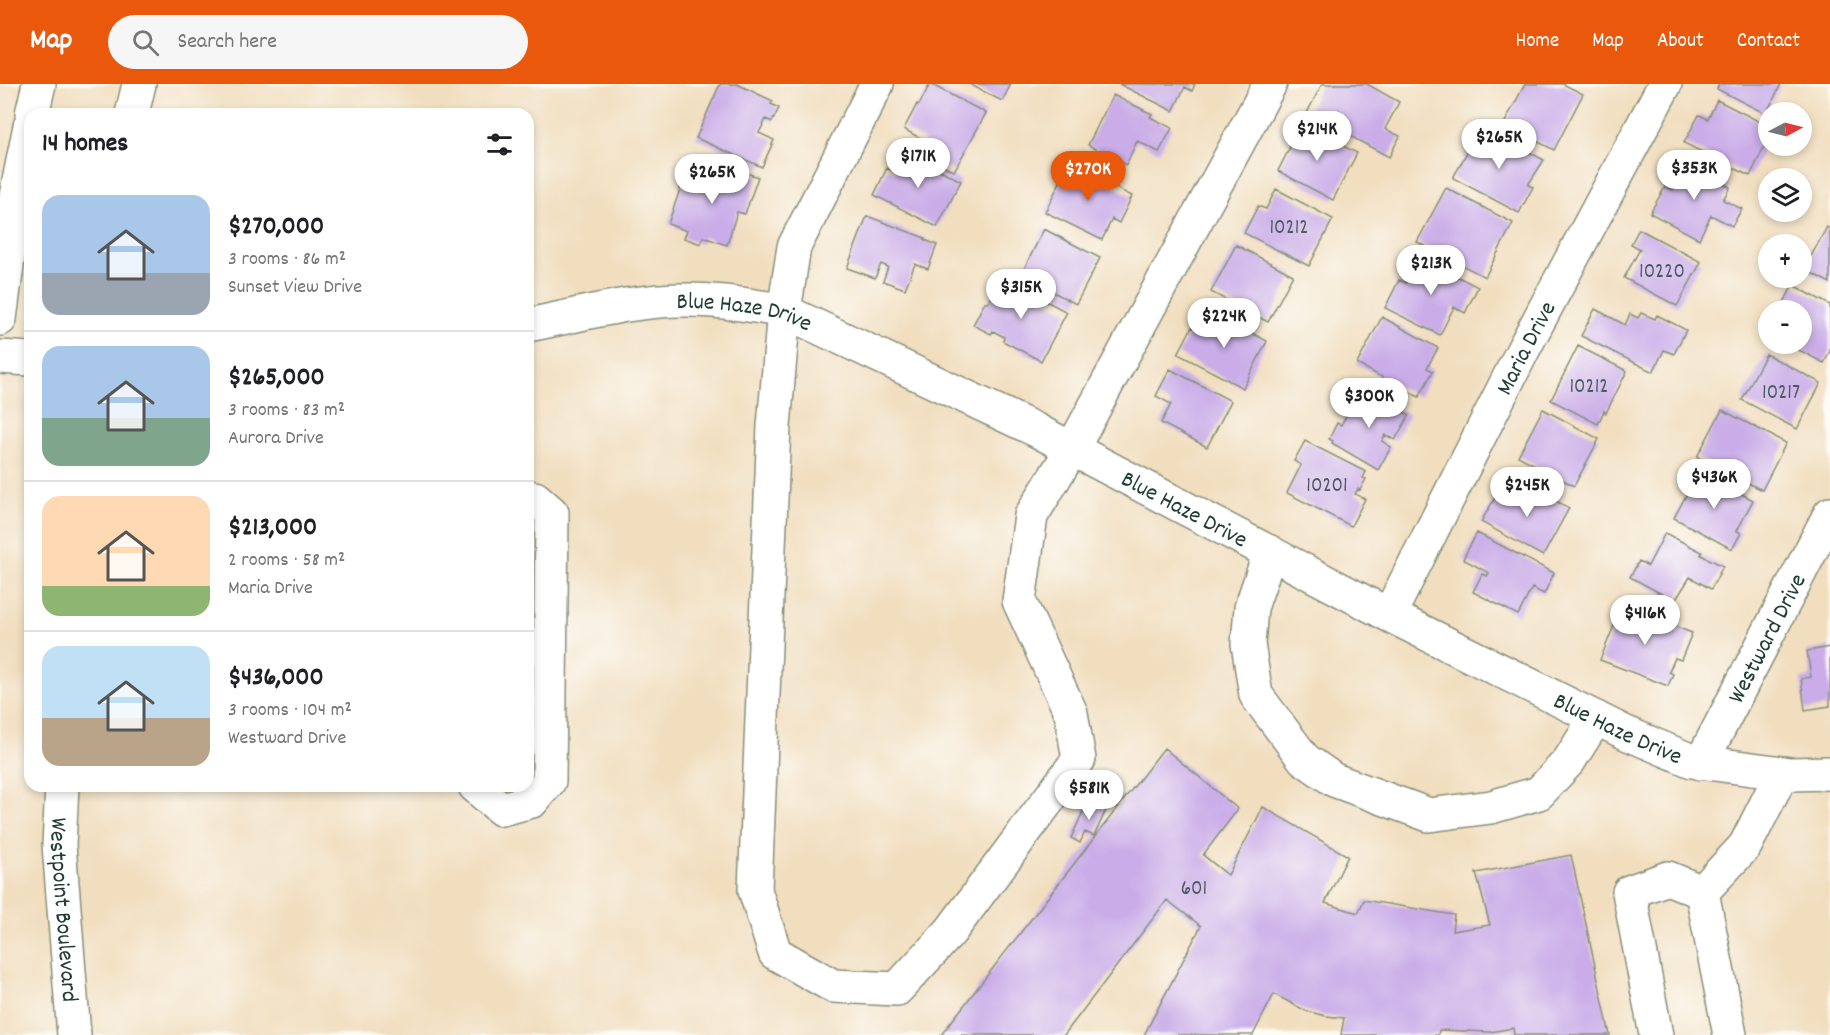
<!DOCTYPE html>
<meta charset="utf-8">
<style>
body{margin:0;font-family:Dekko,sans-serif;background:#f6f6f6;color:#202124;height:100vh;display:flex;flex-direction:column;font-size:22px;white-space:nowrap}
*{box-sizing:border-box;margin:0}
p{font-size:20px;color:#757577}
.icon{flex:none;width:33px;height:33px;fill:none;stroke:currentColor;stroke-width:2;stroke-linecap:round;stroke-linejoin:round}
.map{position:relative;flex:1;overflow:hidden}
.panel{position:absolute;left:24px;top:24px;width:510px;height:684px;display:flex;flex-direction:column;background:#fff;border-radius:18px;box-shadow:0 3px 9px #0003}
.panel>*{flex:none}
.needle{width:39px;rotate:83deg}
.buttons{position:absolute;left:1758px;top:18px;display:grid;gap:12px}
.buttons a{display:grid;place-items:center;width:54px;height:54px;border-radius:50%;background:#fff;box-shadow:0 3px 9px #0003;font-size:30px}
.price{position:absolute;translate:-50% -51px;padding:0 14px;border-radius:21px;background:#fff;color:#222;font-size:20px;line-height:39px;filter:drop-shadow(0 2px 3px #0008)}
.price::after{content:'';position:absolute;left:50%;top:36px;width:18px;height:14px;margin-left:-9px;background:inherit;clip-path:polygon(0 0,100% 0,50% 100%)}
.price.active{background:#ea580c;color:#fff}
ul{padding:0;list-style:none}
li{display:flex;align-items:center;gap:18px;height:150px;padding:0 18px}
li+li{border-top:2px solid #e0e0e0}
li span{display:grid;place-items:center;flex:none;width:168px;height:120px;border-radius:18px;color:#555}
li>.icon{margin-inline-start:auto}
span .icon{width:72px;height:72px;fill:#fffc;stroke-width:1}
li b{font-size:26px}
h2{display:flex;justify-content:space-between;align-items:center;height:72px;padding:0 18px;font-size:26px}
header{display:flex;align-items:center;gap:36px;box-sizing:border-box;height:84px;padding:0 30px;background:#ea580c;color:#fff}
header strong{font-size:28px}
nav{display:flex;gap:33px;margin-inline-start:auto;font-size:21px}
.search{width:420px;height:54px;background:#f6f6f6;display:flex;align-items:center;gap:15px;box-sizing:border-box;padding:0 21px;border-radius:33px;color:#757577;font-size:22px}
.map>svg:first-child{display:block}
.building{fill:#c9ace8}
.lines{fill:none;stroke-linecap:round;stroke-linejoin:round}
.minor-casing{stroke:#888e7a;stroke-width:36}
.major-casing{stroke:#888e7a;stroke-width:36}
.minor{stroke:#fff;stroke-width:33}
.major{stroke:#fff;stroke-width:33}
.labels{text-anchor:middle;stroke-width:4.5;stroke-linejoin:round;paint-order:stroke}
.number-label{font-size:21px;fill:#4a5961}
.street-label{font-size:24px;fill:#1f3d34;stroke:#fdfcf7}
</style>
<header>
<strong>Map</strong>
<div class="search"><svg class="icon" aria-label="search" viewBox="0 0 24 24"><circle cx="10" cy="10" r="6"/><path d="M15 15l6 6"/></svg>Search here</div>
<nav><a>Home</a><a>Map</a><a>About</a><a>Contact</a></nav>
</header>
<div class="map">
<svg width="1830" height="951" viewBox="0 0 1830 951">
<rect width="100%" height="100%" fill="#fdfcf7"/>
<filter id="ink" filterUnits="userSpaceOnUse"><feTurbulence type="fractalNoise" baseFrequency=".0167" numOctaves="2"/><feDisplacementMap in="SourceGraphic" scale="12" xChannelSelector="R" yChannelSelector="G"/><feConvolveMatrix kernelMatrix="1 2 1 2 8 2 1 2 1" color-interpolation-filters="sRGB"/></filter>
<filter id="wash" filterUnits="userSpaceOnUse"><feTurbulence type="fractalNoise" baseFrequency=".008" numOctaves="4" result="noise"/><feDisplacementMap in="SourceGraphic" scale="24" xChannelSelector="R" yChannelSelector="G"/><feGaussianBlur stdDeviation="1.35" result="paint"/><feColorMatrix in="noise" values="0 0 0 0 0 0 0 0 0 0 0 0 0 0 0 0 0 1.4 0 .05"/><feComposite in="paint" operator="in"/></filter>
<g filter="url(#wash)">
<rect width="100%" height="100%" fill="#f1debf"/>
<g id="blocks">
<path class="building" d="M 720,0 L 737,0 L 773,17 L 771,20 L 779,24 L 772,38 L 766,35 L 759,49 L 774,56 L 762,83 L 696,54 Z
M 930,0 L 986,29 L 954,87 L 919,69 L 925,57 L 904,45 L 917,20 L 919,21 Z
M 969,0 L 1011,0 L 1002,17 Z
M 1119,0 L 1195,0 L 1192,7 L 1185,3 L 1173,27 Z
M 1322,0 L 1367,0 L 1399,18 L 1385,45 L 1400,52 L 1389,73 L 1307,29 Z
M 1525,0 L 1563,0 L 1583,10 L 1554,66 L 1504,40 Z
M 1719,0 L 1781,0 L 1766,30 L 1717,5 Z
M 1113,11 L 1152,30 L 1150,33 L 1172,44 L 1159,68 L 1137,57 L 1126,81 L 1088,61 Z
M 1717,16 L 1768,42 L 1768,55 L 1750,92 L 1684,59 L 1699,31 L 1708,35 Z
M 1301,41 L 1357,69 L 1333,116 L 1278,87 Z
M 1481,43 L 1544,76 L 1528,101 L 1533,103 L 1519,129 L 1453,94 Z
M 906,68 L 961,97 L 937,143 L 874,111 L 887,84 L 895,88 Z
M 1678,75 L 1730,103 L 1723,116 L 1742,125 L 1732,142 L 1711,131 L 1699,155 L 1650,129 L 1665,103 L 1673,106 L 1675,102 L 1666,97 Z
M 1069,80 L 1132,112 L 1119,139 L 1112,135 L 1102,156 L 1045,128 Z
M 729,83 L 758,93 L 745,130 L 737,128 L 727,161 L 703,153 L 701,160 L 684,154 L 687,147 L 668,140 L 687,85 L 713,94 L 710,100 L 722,104 Z
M 1446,104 L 1513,139 L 1485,193 L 1417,158 Z
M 1276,105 L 1333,135 L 1309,182 L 1244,149 L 1258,122 L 1266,125 Z
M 867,132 L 925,154 L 925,156 L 937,161 L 928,185 L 915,180 L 905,205 L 883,197 L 888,183 L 881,180 L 875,194 L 847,184 Z
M 1827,143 L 1830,145 L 1830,199 L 1804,185 Z
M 1044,145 L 1100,174 L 1076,220 L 1021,191 Z
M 1639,145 L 1701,178 L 1677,222 L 1624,194 L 1640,165 L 1631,160 Z
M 1236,161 L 1293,191 L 1268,238 L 1211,208 Z
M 1419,173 L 1478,203 L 1465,229 L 1454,223 L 1440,251 L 1385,224 L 1399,196 L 1406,199 Z
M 1010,198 L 1067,228 L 1041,277 L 1003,257 L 1004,253 L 993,247 L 991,250 L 973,241 L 985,218 L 988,219 L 996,205 L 1004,209 Z
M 1793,201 L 1830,221 L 1830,267 L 1824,279 L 1787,260 L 1802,260 L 1802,226 L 1780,226 Z
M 1595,225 L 1625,241 L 1630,230 L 1638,234 L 1641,229 L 1655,235 L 1657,231 L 1686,246 L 1674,270 L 1664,266 L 1653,288 L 1581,252 Z
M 1210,227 L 1267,257 L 1243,304 L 1178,270 L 1192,243 L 1200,247 Z
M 1382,233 L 1438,264 L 1427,284 L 1433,287 L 1419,313 L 1357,280 Z
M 1578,262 L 1627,287 L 1606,329 L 1604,327 L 1598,340 L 1551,316 Z
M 1766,270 L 1821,299 L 1797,345 L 1742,316 Z
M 1170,285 L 1231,317 L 1207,363 L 1161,339 L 1171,320 L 1156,312 Z
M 1361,304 L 1409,331 L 1395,356 L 1385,351 L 1382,357 L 1391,363 L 1378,386 L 1332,359 L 1333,357 L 1329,355 L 1337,339 L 1341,341 Z
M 1543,325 L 1599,355 L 1574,402 L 1518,372 Z
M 1722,326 L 1786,359 L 1762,406 L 1697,373 Z
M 1305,357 L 1366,388 L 1363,394 L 1366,395 L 1360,406 L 1358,405 L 1355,410 L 1365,415 L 1351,442 L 1287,409 L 1301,381 L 1294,377 Z
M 1699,387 L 1753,416 L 1737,447 L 1741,449 L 1732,465 L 1674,434 Z
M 1521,398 L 1569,424 L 1543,472 L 1481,438 L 1496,412 L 1509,420 Z
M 1477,449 L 1554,489 L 1544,510 L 1532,504 L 1518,531 L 1473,508 L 1482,490 L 1487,492 L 1489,489 L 1463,475 Z
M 1665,449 L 1702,468 L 1701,471 L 1723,482 L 1711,505 L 1690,493 L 1675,517 L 1630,493 L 1639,477 L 1648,482 Z
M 1622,522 L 1692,549 L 1681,576 L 1675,574 L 1669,588 L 1673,590 L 1668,602 L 1600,576 Z
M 1830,563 L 1830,622 L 1805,626 L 1801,595 L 1811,593 L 1807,567 Z
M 1164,664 L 1238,725 L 1203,771 L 1228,791 L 1263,723 L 1348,772 L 1325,819 L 1358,829 L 1364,816 L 1454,831 L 1452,847 L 1490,841 L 1476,789 L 1571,771 L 1610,951 L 1514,951 L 1513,944 L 1490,948 L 1439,946 L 1438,951 L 1341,951 L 1344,934 L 1326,932 L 1306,927 L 1274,910 L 1253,951 L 1144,951 L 1201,842 L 1167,816 L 1064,951 L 941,951 Z
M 1088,717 L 1106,726 L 1094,752 L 1085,748 L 1080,759 L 1071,754 Z"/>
</g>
</g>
<g filter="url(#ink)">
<use href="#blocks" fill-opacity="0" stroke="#888e7a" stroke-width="1.5"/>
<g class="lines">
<g class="minor-casing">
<g id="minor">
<path d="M 877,0 L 794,163 L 784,227 L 774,342 L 755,806 L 775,869 L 833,902 L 897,905 L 950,848 L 1079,675 L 1071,629 L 1019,517 L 1031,432 L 1072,365 L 1270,0"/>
<path id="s1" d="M 528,241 C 580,231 634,215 688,216 C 721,216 752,221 784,227 L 1034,345 L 1389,531 L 1626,649 L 1692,677 L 1790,690 L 1830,689"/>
<path d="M 0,273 L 30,275"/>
<path d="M 1270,468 L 1251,524 L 1248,560 L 1256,611 L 1304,675 L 1334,696 L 1429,731 L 1491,723 L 1539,709 L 1569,677 L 1596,634"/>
<path id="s2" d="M 1389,531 L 1524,264 L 1665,0"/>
<path id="s3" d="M 1701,679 L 1830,430"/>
<path d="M 475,702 L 501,725 L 532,717 L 549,697 L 552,429 L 535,414 L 528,413"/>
<path d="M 1702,808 L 1730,951"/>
<path d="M 1702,808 L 1745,762 L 1782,689"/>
<path d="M 1656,951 L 1629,808 L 1668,794 L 1702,808"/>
</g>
</g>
<g class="major-casing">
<g id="major">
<path d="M 32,30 L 39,0"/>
<path d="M 132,30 L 139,0"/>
<path d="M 0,235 L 16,112 L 30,42"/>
<path id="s4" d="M 62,702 L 59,761 L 74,951"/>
</g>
</g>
<use href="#minor" class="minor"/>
<use href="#major" class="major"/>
</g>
</g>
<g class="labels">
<g class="number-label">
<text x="1289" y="149">10212</text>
<text x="1662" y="193">10220</text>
<text x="1589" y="308">10212</text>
<text x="1781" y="314">10217</text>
<text x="1327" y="407">10201</text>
<text x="1194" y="810">601</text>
</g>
<g class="street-label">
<text dy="8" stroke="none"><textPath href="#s1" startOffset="220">Blue Haze Drive</textPath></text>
<text dy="8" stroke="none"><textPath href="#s2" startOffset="300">Maria Drive</textPath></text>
<text dy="8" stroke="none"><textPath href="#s1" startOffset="706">Blue Haze Drive</textPath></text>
<text dy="8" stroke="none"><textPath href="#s3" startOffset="141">Westward Drive</textPath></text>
<text dy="8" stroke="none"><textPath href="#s1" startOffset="1192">Blue Haze Drive</textPath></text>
<text dy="8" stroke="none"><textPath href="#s4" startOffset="124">Westpoint Boulevard</textPath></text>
</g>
</g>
</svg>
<div class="buttons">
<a><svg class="needle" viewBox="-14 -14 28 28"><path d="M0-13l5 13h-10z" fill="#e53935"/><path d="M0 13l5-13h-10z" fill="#757577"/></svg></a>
<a><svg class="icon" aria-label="layers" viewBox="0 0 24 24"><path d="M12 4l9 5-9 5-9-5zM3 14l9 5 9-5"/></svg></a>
<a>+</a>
<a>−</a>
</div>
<b class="price" style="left:1317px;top:78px">$214K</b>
<b class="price" style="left:1499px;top:86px">$265K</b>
<b class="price" style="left:918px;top:105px">$171K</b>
<b class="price" style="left:1694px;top:117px">$353K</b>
<b class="price active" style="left:1088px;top:118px">$270K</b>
<b class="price" style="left:712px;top:121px">$265K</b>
<b class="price" style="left:1431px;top:212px">$213K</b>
<b class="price" style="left:1021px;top:236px">$315K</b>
<b class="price" style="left:1224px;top:265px">$224K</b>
<b class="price" style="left:1369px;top:345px">$300K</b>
<b class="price" style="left:1714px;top:426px">$436K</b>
<b class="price" style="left:1527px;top:434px">$245K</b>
<b class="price" style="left:1645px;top:562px">$416K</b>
<b class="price" style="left:1089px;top:737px">$581K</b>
<section class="panel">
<h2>14 homes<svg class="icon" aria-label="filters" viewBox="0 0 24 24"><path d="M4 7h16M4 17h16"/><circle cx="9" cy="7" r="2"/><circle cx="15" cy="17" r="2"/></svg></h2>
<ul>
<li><span style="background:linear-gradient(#a9c7e8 65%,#9aa5b1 0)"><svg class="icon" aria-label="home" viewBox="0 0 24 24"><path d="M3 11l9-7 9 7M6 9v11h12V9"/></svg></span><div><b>$270,000</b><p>3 rooms · 86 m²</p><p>Sunset View Drive</p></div></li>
<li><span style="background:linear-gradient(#a9c7e8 60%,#7fa58c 0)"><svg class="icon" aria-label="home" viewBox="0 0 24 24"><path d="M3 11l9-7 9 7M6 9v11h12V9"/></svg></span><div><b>$265,000</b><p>3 rooms · 83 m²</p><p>Aurora Drive</p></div></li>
<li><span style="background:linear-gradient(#ffd9b3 75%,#8fb573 0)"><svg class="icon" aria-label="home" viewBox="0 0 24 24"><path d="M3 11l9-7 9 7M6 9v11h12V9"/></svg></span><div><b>$213,000</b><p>2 rooms · 58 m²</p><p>Maria Drive</p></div></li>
<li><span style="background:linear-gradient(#bfe0f5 60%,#b9a48a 0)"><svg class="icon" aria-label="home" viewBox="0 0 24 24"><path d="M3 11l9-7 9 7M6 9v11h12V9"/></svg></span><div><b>$436,000</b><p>3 rooms · 104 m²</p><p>Westward Drive</p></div></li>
</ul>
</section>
</div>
